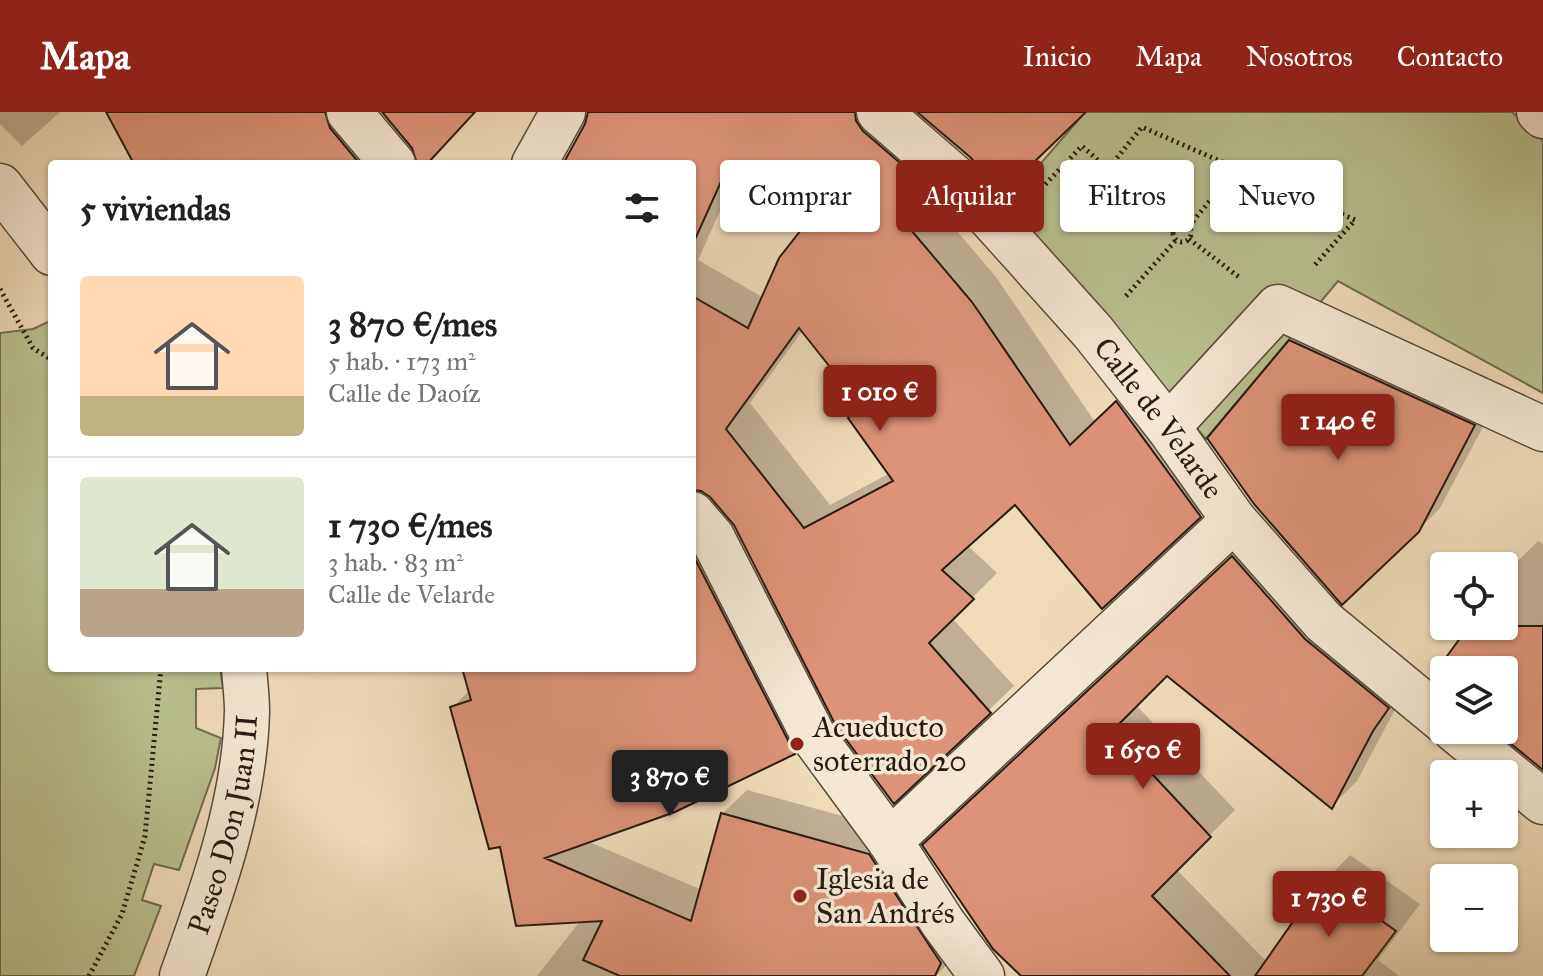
<!DOCTYPE html>
<html lang="es">
<meta charset="utf-8">
<style>
body{margin:0;font-family:"IM FELL Great Primer",serif;background:#f6f6f6;color:#202124;height:100vh;display:flex;flex-direction:column;font-size:30px;white-space:nowrap}
*{box-sizing:border-box;margin:0}
p{font-size:26px;color:#757577}
.icon{flex:none;width:44px;height:44px;fill:none;stroke:currentColor;stroke-width:2;stroke-linecap:round;stroke-linejoin:round}
.map{position:relative;flex:1;overflow:hidden}
.side{position:absolute;left:48px;top:48px;width:648px;height:512px;display:flex;flex-direction:column;background:#fff;border-radius:8px;box-shadow:0 2px 6px #0004}
.side>*{flex:none}
.guide{position:absolute;left:720px;top:48px;width:702px;height:72px;display:flex;gap:16px}
.controls{position:absolute;left:1430px;top:440px;display:grid;gap:16px}
.controls a{display:grid;place-items:center;width:88px;height:88px;border-radius:8px;background:#fff;box-shadow:0 2px 6px #0004;font-size:40px}
.price{position:absolute;translate:-50% -68px;padding:0 18px;border-radius:8px;background:#8f2418;color:#fff;font-size:26px;line-height:52px;filter:drop-shadow(0 2px 4px #0008)}
.price::after{content:'';position:absolute;left:50%;top:48px;width:24px;height:18px;margin-left:-12px;background:inherit;clip-path:polygon(0 0,100% 0,50% 100%)}
.price.on{background:#222;color:#fff}
ul{padding:0;list-style:none}
li{display:flex;align-items:center;gap:24px;height:200px;padding:0 32px}
li+li{border-top:2px solid #e0e0e0}
li span{display:grid;place-items:center;flex:none;width:224px;height:160px;border-radius:8px;color:#555}
li>.icon{margin-inline-start:auto}
span .icon{width:96px;height:96px;fill:#fffc;stroke-width:1}
li b{font-size:34px}
h2{display:flex;justify-content:space-between;align-items:center;height:96px;padding:0 32px;font-size:34px}
.chip{padding:0 28px;border-radius:8px;background:#fff;box-shadow:0 2px 6px #0004;font-size:28px;line-height:72px}
.chip.on{background:#8f2418;color:#fff}
header{display:flex;align-items:center;gap:48px;box-sizing:border-box;height:112px;padding:0 40px;background:#8f2418;color:#fff}
header strong{font-size:38px}
nav{display:flex;gap:44px;margin-inline-start:auto;font-size:28px}
.map>svg:first-child{display:block}
.green{fill:#b9c08f;stroke:#706d50;stroke-width:2}
.shadow{fill:#0003;fill-rule:evenodd}
.building{fill:#dd9379;stroke:#261a11;stroke-width:2;fill-rule:evenodd}
.lines{fill:none;stroke-linecap:round;stroke-linejoin:round}
.pedestrian-casing{stroke:#584a3b;stroke-width:47}
.minor-casing{stroke:#584a3b;stroke-width:47}
.path{stroke:#261a11;stroke-width:5;stroke-dasharray:2 4;stroke-linecap:butt}
.pedestrian{stroke:#f5e8d2;stroke-width:44}
.minor{stroke:#f5e8d2;stroke-width:44}
.poi-dot{fill:#8f2418;stroke:#f5e8d2;stroke-width:3}
.labels{text-anchor:middle;stroke-width:7;stroke-linejoin:round;paint-order:stroke}
.street-label{font-size:30px;fill:#261a11;stroke:#f5e8d2}
.poi-label{font-size:30px;fill:#261a11;stroke:#f5e8d2;text-anchor:start}
</style>
<header>
<strong>Mapa</strong>
<nav><a>Inicio</a><a>Mapa</a><a>Nosotros</a><a>Contacto</a></nav>
</header>
<div class="map">
<svg width="1543" height="864" viewBox="0 0 1543 864">
<rect width="100%" height="100%" fill="#f0dbb9"/>
<filter id="stains"><feTurbulence type="fractalNoise" baseFrequency=".0025" numOctaves="4"/><feColorMatrix values="0 0 0 0 .2 0 0 0 0 .09 0 0 0 0 .02 0 0 0 .5 -.17"/></filter>
<radialGradient id="worn" r=".72"><stop offset=".6" stop-color="#630" stop-opacity="0"/><stop offset="1" stop-color="#630" stop-opacity=".3"/></radialGradient>
<path class="green" d="M 1078,0 L 1512,0 L 1543,29 L 1543,281 L 1338,169 L 1206,327 L 1004,94 L 1081,5 Z
M 52,208 L 52,556 L 220,556 L 223,576 L 196,577 L 196,616 L 221,626 L 215,656 L 179,758 L 154,752 L 142,788 L 161,794 L 134,864 L 0,864 L 0,221 L 33,217 Z"/>
<path class="shadow" d="M 0,0 L 60,0 L 22,34 L 0,12 Z
M 109,0 L 362,0 L 411,52 L 419,52 L 137,52 Z
M 590,0 L 894,0 L 951,49 L 923,79 L 996,165 L 1095,310 L 1142,266 L 1224,378 L 1200,403 L 1015,390 L 967,433 L 997,461 L 952,506 L 1014,574 L 894,689 L 733,408 L 712,384 L 702,377 L 692,376 L 692,52 L 564,52 L 587,13 ZM 744,45 L 841,71 L 764,186 L 698,148 ZM 803,218 L 862,293 L 890,361 L 830,393 L 750,291 Z
M 1313,207 L 1495,292 L 1440,396 L 1418,418 L 1291,229 Z
M 692,382 L 819,616 L 794,641 L 587,729 L 702,778 L 722,702 L 747,678 L 894,718 L 956,843 L 936,864 L 537,864 L 581,808 L 501,733 L 452,596 L 470,578 L 464,556 L 692,556 Z
M 1259,420 L 1398,592 L 1357,669 L 1332,694 L 1167,561 L 1136,593 L 1235,698 L 1176,757 L 1267,850 L 1325,769 L 1350,743 L 1420,792 L 1378,848 L 1399,864 L 1027,864 L 950,708 Z
M 1538,429 L 1543,432 L 1543,655 L 1496,618 L 1504,618 L 1504,558 L 1444,558 L 1444,575 L 1434,566 L 1471,514 L 1504,514 L 1504,468 L 1517,450 Z"/>
<path class="building" d="M 106,0 L 325,0 L 330,16 L 360,52 L 134,52 Z
M 382,0 L 475,0 L 427,52 L 417,52 L 412,36 Z
M 588,0 L 855,0 L 856,9 L 863,19 L 928,75 L 900,105 L 972,190 L 1070,333 L 1116,289 L 1201,405 L 1102,497 L 1015,393 L 942,458 L 974,487 L 929,531 L 991,601 L 894,692 L 836,614 L 734,413 L 710,385 L 701,379 L 692,378 L 692,184 L 748,216 L 779,146 L 837,72 L 762,52 L 729,52 L 692,134 L 692,52 L 563,52 L 585,12 ZM 799,216 L 860,293 L 848,306 L 893,369 L 804,416 L 726,317 Z
M 917,0 L 1086,0 L 1002,81 L 970,45 Z
M 1289,228 L 1475,313 L 1419,420 L 1342,493 L 1254,392 L 1207,326 Z
M 692,441 L 795,642 L 675,700 L 545,746 L 691,809 L 721,701 L 869,742 L 941,851 L 935,864 L 620,864 L 583,848 L 602,809 L 516,814 L 500,735 L 489,737 L 450,595 L 471,588 L 462,556 L 692,556 Z
M 1232,444 L 1305,527 L 1389,596 L 1373,619 L 1332,697 L 1167,564 L 1112,619 L 1211,725 L 1152,784 L 1230,864 L 1021,864 L 993,837 L 922,733 Z
M 1469,514 L 1543,514 L 1543,658 L 1494,618 L 1504,618 L 1504,558 L 1444,558 L 1444,577 L 1431,566 Z
M 1323,767 L 1396,819 L 1362,864 L 1255,864 Z"/>
<g class="lines">
<g class="pedestrian-casing">
<path id="pedestrian" d="M 534,52 L 563,0
M 890,729 L 1234,408"/>
</g>
<g class="minor-casing">
<g id="minor">
<path d="M 349,0 L 393,52"/>
<path id="s1" d="M 879,0 L 953,64 L 1093,220 L 1168,315 L 1234,408 L 1324,510 L 1444,609"/>
<path d="M 1539,0 L 1543,4"/>
<path d="M 0,74 L 52,141"/>
<path d="M 1168,315 L 1278,195 L 1543,317"/>
<path d="M 692,402 L 712,425 L 815,627 L 890,729 L 943,811 L 982,864"/>
<path d="M 1455,618 L 1543,690"/>
<path id="s2" d="M 182,864 C 212,780 245,690 247,599 C 247,585 245,570 244,556"/>
</g>
</g>
<path class="path" d="M 1108,57 L 1174,115
M 1037,81 L 1082,34 L 1108,57 L 1142,15 L 1355,108 L 1313,155
M1173 121a9 9 0 1 1 18 0a9 9 0 1 1-18 0Z
M 1189,114 L 1237,56
M 1189,127 L 1239,165
M 0,177 L 33,236 L 52,248
M 1126,184 L 1176,128
M 89,864 L 122,802 L 145,724 L 161,556"/>
<use href="#pedestrian" class="pedestrian"/>
<use href="#minor" class="minor"/>
</g>
<g class="poi-dot">
<circle cx="797" cy="632" r="8"/>
<circle cx="800" cy="784" r="8"/>
</g>
<g class="labels">
<g class="street-label">
<text dy="10" stroke="none"><textPath href="#s1" startOffset="416">Calle de Velarde</textPath></text>
<text dy="10" stroke="none"><textPath href="#s2" startOffset="158">Paseo Don Juan II</textPath></text>
</g>
<g class="poi-label">
<text x="813" y="625">Acueducto<tspan x="813" dy="34">soterrado 20</tspan></text>
<text x="816" y="777">Iglesia de<tspan x="816" dy="34">San Andrés</tspan></text>
</g>
</g>
<rect width="100%" height="100%" filter="url(#stains)"/>
<rect width="100%" height="100%" fill="url(#worn)"/>
</svg>
<div class="controls">
<a><svg class="icon" aria-label="locate" viewBox="0 0 24 24"><circle cx="12" cy="12" r="6"/><path d="M12 2v4M12 18v4M2 12h4M18 12h4"/></svg></a>
<a><svg class="icon" aria-label="layers" viewBox="0 0 24 24"><path d="M12 4l9 5-9 5-9-5zM3 14l9 5 9-5"/></svg></a>
<a>+</a>
<a>−</a>
</div>
<b class="price" style="left:880px;top:321px">1 010 €</b>
<b class="price" style="left:1338px;top:350px">1 140 €</b>
<b class="price" style="left:1143px;top:679px">1 650 €</b>
<b class="price on" style="left:670px;top:706px">3 870 €</b>
<b class="price" style="left:1329px;top:827px">1 730 €</b>
<div class="guide">
<a class="chip">Comprar</a>
<a class="chip on">Alquilar</a>
<a class="chip">Filtros</a>
<a class="chip">Nuevo</a>
</div>
<section class="side">
<h2>5 viviendas<svg class="icon" aria-label="filters" viewBox="0 0 24 24"><path d="M4 7h16M4 17h16"/><circle cx="9" cy="7" r="2"/><circle cx="15" cy="17" r="2"/></svg></h2>
<ul>
<li><span style="background:linear-gradient(#ffd9b3 75%,#c2b280 0)"><svg class="icon" aria-label="home" viewBox="0 0 24 24"><path d="M3 11l9-7 9 7M6 9v11h12V9"/></svg></span><div><b>3 870 €/mes</b><p>5 hab. · 173 m²</p><p>Calle de Daoíz</p></div></li>
<li><span style="background:linear-gradient(#dfe7d0 70%,#b9a48a 0)"><svg class="icon" aria-label="home" viewBox="0 0 24 24"><path d="M3 11l9-7 9 7M6 9v11h12V9"/></svg></span><div><b>1 730 €/mes</b><p>3 hab. · 83 m²</p><p>Calle de Velarde</p></div></li>
</ul>
</section>
</div>
